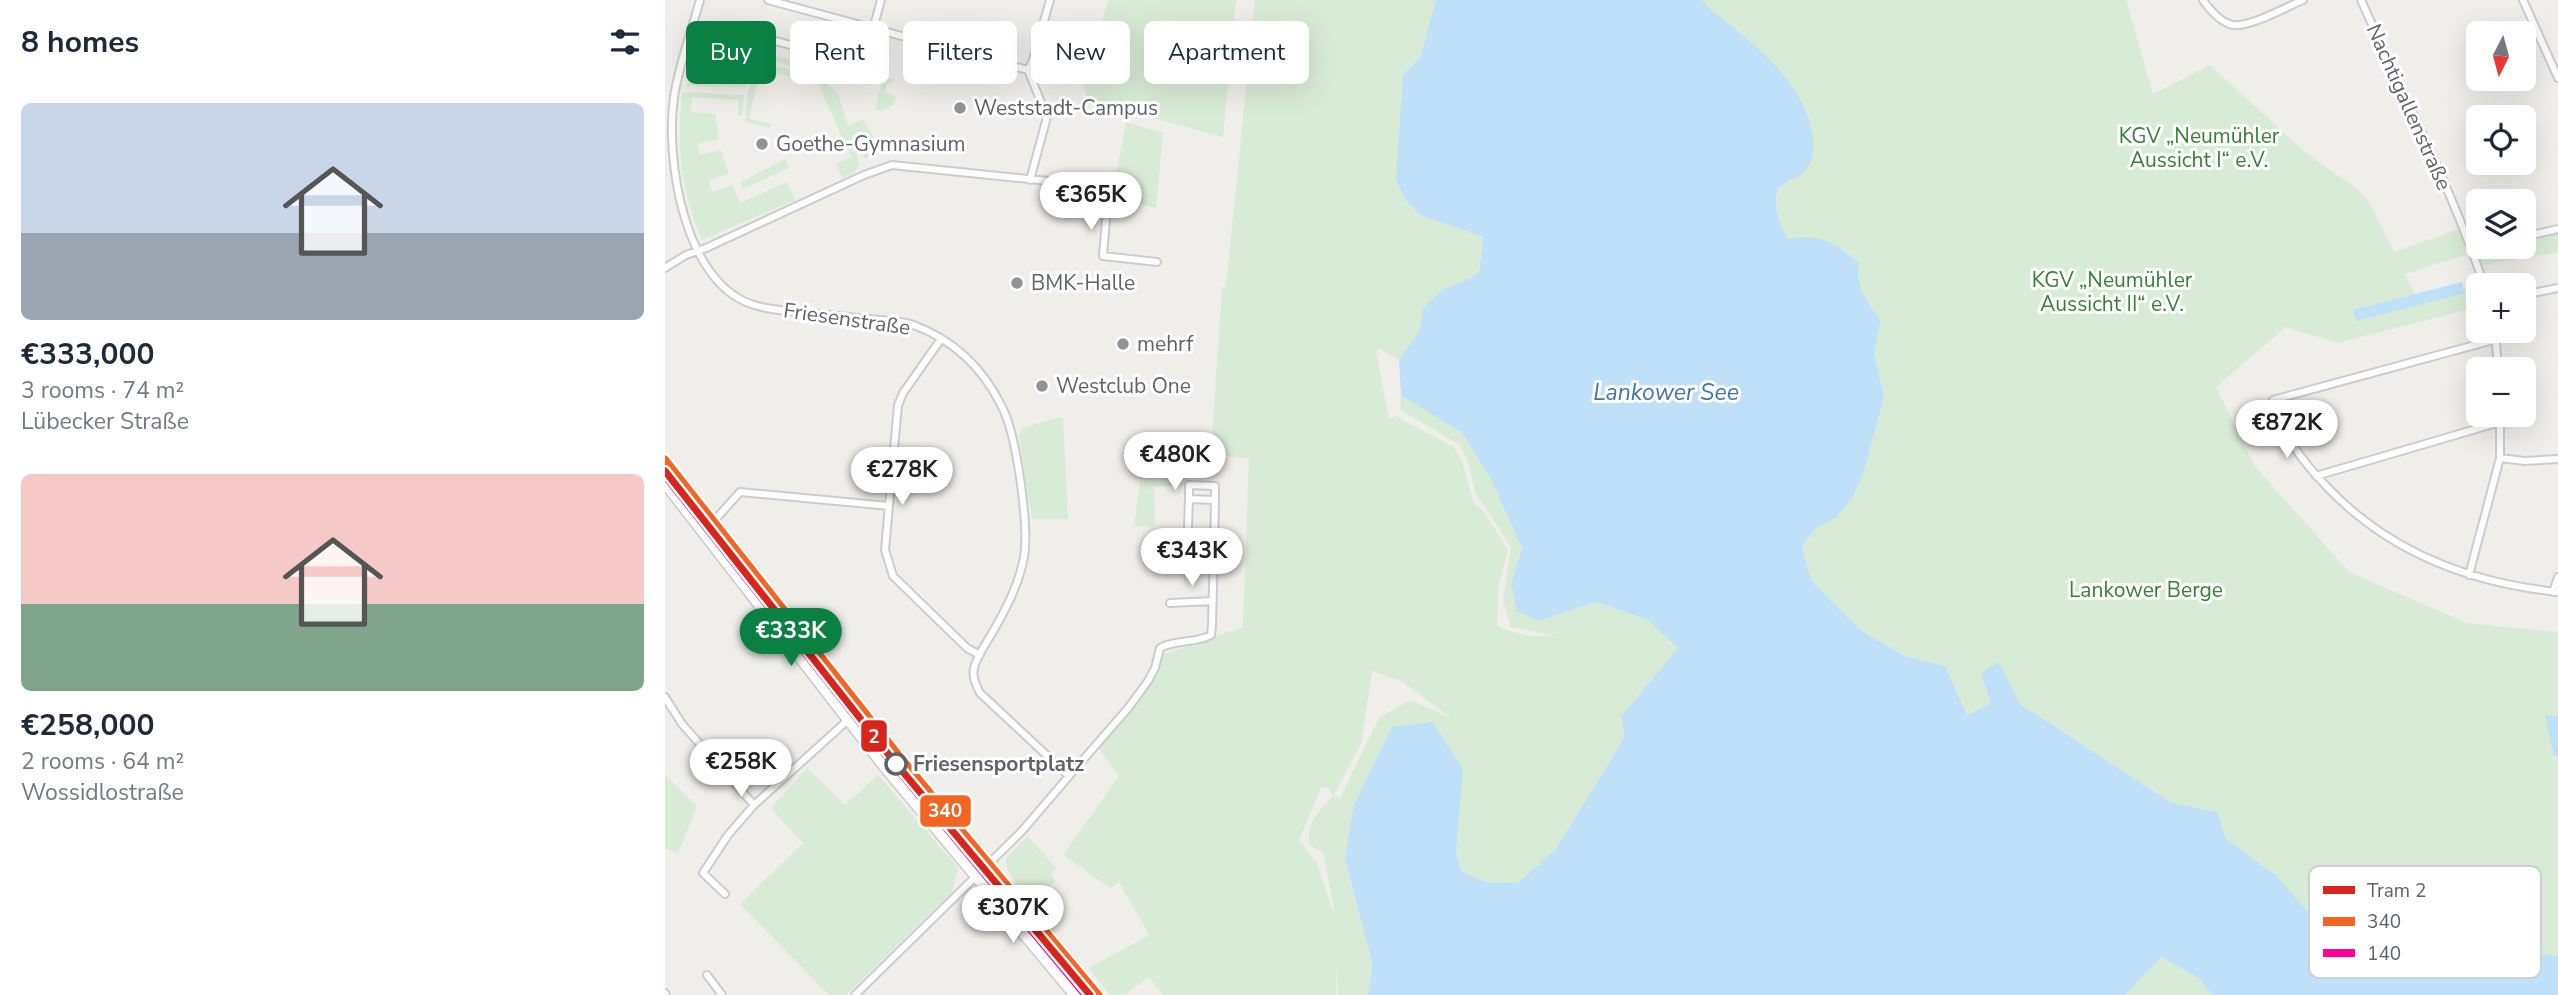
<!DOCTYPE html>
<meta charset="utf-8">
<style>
body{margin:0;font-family:"Nunito Sans",sans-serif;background:#f6f6f7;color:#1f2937;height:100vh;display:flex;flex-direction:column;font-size:26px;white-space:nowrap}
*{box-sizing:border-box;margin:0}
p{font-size:23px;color:#747a83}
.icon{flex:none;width:38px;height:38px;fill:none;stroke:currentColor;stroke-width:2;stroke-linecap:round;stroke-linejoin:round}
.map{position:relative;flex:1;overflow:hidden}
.side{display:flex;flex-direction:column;background:#fff;width:665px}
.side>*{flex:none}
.top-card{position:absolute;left:21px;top:21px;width:665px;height:63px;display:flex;gap:14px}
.needle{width:46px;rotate:186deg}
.controls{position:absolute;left:1801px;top:21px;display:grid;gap:14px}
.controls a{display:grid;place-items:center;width:70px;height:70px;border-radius:10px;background:#fff;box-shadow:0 7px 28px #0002;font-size:35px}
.price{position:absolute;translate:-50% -60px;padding:0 16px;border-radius:24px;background:#fff;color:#222;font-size:23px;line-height:46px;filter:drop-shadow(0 2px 4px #0008)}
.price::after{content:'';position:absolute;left:50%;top:42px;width:21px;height:16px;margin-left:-10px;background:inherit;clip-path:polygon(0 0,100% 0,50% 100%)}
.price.on{background:#0b8043;color:#fff}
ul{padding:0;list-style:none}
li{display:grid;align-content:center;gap:14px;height:371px;padding:0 21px}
li span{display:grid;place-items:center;height:217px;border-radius:10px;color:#555}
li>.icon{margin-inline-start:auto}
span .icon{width:126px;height:126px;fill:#fffc;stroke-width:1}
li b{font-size:30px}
h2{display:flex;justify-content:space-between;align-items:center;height:84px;padding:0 21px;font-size:30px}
.chip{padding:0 24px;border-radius:10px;background:#fff;box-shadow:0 7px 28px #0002;font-size:24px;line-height:63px}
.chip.on{background:#0b8043;color:#fff}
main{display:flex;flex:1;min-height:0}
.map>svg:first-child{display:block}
.green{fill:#d8ebd6;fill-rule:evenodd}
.water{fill:#bfe0f9}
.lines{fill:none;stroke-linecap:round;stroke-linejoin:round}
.street-casing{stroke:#cbcccc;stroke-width:10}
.secondary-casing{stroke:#cacacb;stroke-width:12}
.street{stroke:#fdfcfc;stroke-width:6}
.secondary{stroke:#fdfcfc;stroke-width:9}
.bus-1-casing{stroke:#fff;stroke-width:12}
.bus-2-casing{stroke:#fff;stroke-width:12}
.bus-1{stroke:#f26522;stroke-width:7}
.bus-2{stroke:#f09;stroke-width:7}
.tram-1-casing{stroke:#fff;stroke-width:12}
.tram-1{stroke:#d9261c;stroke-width:7}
.poi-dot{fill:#919496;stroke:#fff;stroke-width:2.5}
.stop-dot{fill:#fff;stroke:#5f6368;stroke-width:3.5}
.labels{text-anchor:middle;stroke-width:6;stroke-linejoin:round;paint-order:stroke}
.street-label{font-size:21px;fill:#5f6368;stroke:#fff}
.poi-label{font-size:21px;fill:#5f6368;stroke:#fff;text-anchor:start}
.park-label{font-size:21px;fill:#348238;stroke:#fff}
.stop-label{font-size:21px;font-weight:bold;fill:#5f6368;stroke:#fff;text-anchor:start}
.water-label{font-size:23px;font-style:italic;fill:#4174aa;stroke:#fff}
.key{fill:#fff;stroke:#cfd0d2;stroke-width:2}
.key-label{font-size:19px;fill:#5f6368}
.line-badge{stroke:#fff;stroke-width:2.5}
.badge-label{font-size:19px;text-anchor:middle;font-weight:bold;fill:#fff}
</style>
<main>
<section class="side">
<h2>8 homes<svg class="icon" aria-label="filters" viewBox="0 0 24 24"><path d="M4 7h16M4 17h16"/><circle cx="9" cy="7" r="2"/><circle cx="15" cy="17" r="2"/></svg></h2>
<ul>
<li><span style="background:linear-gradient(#c9d6e8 60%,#9aa5b1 0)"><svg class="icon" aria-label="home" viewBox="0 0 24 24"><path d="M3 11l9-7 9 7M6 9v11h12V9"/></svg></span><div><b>€333,000</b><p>3 rooms · 74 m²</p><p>Lübecker Straße</p></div></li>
<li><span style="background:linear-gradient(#f6c9c9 60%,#7fa58c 0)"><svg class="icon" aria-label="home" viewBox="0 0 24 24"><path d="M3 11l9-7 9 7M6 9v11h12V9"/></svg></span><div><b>€258,000</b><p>2 rooms · 64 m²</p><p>Wossidlostraße</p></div></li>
</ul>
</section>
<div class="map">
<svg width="1893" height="995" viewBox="0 0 1893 995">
<rect width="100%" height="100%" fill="#efeeea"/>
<path class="green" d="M 443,0 L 571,0 L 558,137 L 422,100 L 419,85 Z
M 590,0 L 771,0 L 755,58 L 738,75 L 755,215 L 818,237 L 814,272 L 805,279 L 778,289 L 759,308 L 755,330 L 734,360 L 715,349 L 711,351 L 724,419 L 730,416 L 789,447 L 797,461 L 809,504 L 817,509 L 843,550 L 833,588 L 832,626 C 861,637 869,640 898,631 L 882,634 L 846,627 L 838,601 L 846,547 L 810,492 L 803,462 L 794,444 L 735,410 L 736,395 L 797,433 L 825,477 L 857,548 L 846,584 L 874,621 L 929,602 L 981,619 L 1013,648 L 958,716 L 959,738 L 891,849 L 854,882 L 824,883 L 797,872 L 791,854 L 798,769 L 680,858 L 707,962 L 703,995 L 673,995 L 672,967 L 671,995 L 498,995 L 484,977 L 459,995 L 445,995 L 424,968 L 484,935 L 454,882 L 445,888 L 398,855 L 454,776 L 434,749 L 483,681 L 493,656 L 578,627 L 584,459 L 546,454 L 557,287 L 561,287 ZM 707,671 L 738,682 L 786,718 L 745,700 L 714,718 L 675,798 L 669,795 L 697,741 ZM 663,787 L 665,793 L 668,795 C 656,810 638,825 645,846 L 658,852 L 671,920 L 652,863 L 634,840 L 656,788 Z
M 1037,0 L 1461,0 L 1488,94 L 1545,65 L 1640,152 L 1692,189 L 1704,202 L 1729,252 L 1797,228 L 1808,253 L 1827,247 L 1858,247 L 1859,237 L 1893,229 L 1893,252 L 1814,266 L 1807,253 L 1740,274 L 1753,300 L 1812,284 L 1813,307 L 1672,343 L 1621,327 L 1551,387 L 1589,465 L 1684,572 L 1802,623 L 1893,632 L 1893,957 L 1884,954 L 1804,958 L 1765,955 L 1704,918 L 1665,913 L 1645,914 L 1612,876 L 1561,839 L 1552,812 L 1505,802 L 1355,704 L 1334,662 L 1326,703 L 1302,715 L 1280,666 L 1240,656 L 1195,630 L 1146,580 L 1137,547 L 1150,529 L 1171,518 L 1189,495 L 1199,470 L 1219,397 L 1209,353 L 1216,321 L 1196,290 L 1182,252 L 1142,236 L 1128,239 L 1122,238 C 1115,228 1106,199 1115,188 C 1118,184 1125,181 1130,179 Z
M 88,50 L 173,72 L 172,78 L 88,56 L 80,87 L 20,86 L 26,80 L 58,80 L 82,51 Z
M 91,60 L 156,79 L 173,93 L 183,126 L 198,119 L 216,150 L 200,159 L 188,138 L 194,164 L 189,173 L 177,178 L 171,164 L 186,157 L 153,83 L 95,70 L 84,119 L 106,124 L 105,128 L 80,122 L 83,92 Z
M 218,76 L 231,80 L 222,85 L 220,92 L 231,96 L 228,105 L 217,111 L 210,109 Z
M 17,92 L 79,95 L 77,116 L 73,115 L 74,100 L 27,97 L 26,112 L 50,114 L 54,139 L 32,144 L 35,155 L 56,150 L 64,174 L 44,181 L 47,192 L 68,185 L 75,203 L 122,182 L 130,200 L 37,240 C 15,189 12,147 17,92 Z
M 461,122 L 498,133 L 491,208 L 451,197 L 449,185 Z
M 120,159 L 124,168 L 78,189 L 76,182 Z
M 391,418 L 398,418 L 403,519 L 367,519 L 354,436 L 358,428 Z
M 521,482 L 521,485 L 489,487 L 490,526 L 469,526 L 475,483 Z
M 142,768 L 180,805 L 213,775 L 293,868 L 287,892 L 181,995 L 164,995 L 75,904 L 138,843 L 106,808 Z
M 0,775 L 32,806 L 13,854 L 0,848 Z
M 363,836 L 392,869 L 386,874 L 391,881 L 367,899 C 356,887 340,875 341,858 Z
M 1496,957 L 1534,978 L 1547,995 L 1460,995 Z"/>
<path class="water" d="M 771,0 L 1037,0 C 1045,11 1058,19 1069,28 C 1099,53 1134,84 1145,123 C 1150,138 1151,162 1138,173 C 1131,179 1121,181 1115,187 C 1105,198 1115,228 1122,238 C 1130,240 1136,236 1144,237 C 1163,239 1181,251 1194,263 C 1189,286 1204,302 1216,321 L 1209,353 L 1219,397 L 1199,470 L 1189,495 L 1171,518 L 1150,529 L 1137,547 L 1146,580 L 1195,630 L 1240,656 L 1280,666 L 1302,715 L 1326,703 L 1316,673 L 1334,662 L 1355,704 L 1505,802 L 1552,812 L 1561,839 L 1612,876 L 1645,914 L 1665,913 L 1704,918 L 1765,955 L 1804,958 L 1884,954 L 1893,957 L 1893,995 L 1547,995 L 1534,978 L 1496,957 L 1460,995 L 703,995 L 707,962 L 680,858 L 689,805 L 727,727 L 768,722 L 798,770 L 791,854 L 797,872 L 824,883 L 854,882 L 891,849 L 959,738 L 957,716 L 1013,648 L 981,619 L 930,602 L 874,621 L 852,611 L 846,584 L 857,548 L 825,477 L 797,433 L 736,395 L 734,360 L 755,330 L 758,308 L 778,289 L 805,279 L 814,272 L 818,237 L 755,215 L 741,200 L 731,180 L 738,75 L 755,58 Z
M 1797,282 L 1800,293 L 1691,321 L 1688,310 Z
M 1880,715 L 1893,716 L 1893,757 L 1889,756 Z"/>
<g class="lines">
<g class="street-casing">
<path id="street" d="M 35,0 C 26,32 14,65 9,97 C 0,159 19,284 89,305 C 105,310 124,311 141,313 C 166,315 190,318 215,320 C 225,321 237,321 246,324 C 288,339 318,368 337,407 C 352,436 364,526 359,557 C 354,585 340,611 326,635 C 320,645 312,656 309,668 C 307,677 311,685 315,693 L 404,776 L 357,831 L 190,995
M 103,0 L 363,70
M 1538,0 C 1544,9 1556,23 1568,25 C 1586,27 1621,7 1638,0
M 1696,0 C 1738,94 1786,187 1819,285
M 1858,0 L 1893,78
M 208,29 L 216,0
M 73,31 L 185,61
M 363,70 L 382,117 L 365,180
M 363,70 L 368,60 L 385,0
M 1858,237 L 1893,229
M 1808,253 L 1827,247
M 0,268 L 21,255 L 41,248 L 199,175 L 227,165 L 432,186 L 439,189 L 443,195 L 438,256 L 492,262
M 1858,295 L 1893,288
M 1830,331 L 1833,369
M 276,339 L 238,393 L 233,405 L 220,550 L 228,576 L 302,648 L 315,655
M 1832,339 L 1608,400 C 1620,439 1636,460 1664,489 C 1725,552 1806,583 1893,592
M 1835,458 L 1860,461 L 1893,459
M 1651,476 L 1835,422
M 49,521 L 75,492 L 224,506
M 523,528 L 524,499
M 504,564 L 548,564
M 1804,575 L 1835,458 L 1835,415
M 1888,592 L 1893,577
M 505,603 L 548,601
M 0,697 L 17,724 L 89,805
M 404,776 L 464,707 L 483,681 L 490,668 L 495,648 C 510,639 530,644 546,635 L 547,625 C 548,579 550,532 550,486 L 524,485 L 524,499 L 550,500
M 60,894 L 38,873 L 63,835 L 89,805 L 184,719
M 42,975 L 57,995
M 0,993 L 1,995"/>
</g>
<g class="secondary-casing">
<path id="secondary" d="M 0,459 L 234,755 L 434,995
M 0,484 L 219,767 L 409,995"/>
</g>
<use href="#street" class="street"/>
<use href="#secondary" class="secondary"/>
<g class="bus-1-casing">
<path id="bus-1" d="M 0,459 L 234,755 L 434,995"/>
</g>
<g class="bus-2-casing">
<path id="bus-2" d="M 0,476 L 226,762 L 420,995"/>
</g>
<use href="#bus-1" class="bus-1"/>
<use href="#bus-2" class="bus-2"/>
<g class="tram-1-casing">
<path id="tram-1" d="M 0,471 L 228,760 L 425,995"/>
</g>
<use href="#tram-1" class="tram-1"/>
</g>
<g class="poi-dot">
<circle cx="295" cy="108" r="7"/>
<circle cx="97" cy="144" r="7"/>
<circle cx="352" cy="283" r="7"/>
<circle cx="458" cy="344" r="7"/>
<circle cx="377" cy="386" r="7"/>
</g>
<circle class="stop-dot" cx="231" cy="764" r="10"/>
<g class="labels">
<g class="street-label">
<text transform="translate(1744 107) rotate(66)" y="7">Nachtigallenstraße</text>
<text transform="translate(182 319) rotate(8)" y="7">Friesenstraße</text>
</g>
<g class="poi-label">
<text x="309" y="115">Weststadt-Campus</text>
<text x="111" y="151">Goethe-Gymnasium</text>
<text x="366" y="290">BMK-Halle</text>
<text x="472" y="351">mehrf</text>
<text x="391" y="393">Westclub One</text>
</g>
<g class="park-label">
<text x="1534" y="143">KGV „Neumühler<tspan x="1534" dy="24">Aussicht I“ e.V.</tspan></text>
<text x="1447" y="287">KGV „Neumühler<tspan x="1447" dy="24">Aussicht II“ e.V.</tspan></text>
<text x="1481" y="597">Lankower Berge</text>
</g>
<g class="stop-label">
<text x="248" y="771">Friesensportplatz</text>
</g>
<g class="water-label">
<text x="1001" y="400">Lankower See</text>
</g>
</g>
<rect x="1644" y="866" width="232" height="112" rx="10" class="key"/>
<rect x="1658" y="886" width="32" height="8" fill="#d9261c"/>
<rect x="1658" y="917" width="32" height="9" fill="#f26522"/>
<rect x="1658" y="949" width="32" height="8" fill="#f09"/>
<g class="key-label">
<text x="1702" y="897">Tram 2</text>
<text x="1702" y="928">340</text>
<text x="1702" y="960">140</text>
</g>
<g class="line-badge">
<rect x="195" y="719" width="28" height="34" rx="7" fill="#d9261c"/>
<rect x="254" y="794" width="53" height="34" rx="7" fill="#f26522"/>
</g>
<g class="badge-label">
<text x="209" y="743">2</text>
<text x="280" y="817">340</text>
</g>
</svg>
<div class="controls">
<a><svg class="needle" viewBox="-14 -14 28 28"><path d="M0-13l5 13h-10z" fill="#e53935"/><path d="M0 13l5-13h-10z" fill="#747a83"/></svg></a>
<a><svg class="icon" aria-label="locate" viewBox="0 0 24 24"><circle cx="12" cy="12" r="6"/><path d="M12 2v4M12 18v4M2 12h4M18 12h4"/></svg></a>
<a><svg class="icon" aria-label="layers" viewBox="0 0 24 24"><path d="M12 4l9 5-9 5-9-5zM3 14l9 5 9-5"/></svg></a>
<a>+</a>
<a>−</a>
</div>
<b class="price" style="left:426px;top:232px">€365K</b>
<b class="price" style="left:1622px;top:460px">€872K</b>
<b class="price" style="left:510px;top:492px">€480K</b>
<b class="price" style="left:237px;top:507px">€278K</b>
<b class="price" style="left:527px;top:588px">€343K</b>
<b class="price on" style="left:126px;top:668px">€333K</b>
<b class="price" style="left:76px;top:799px">€258K</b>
<b class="price" style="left:348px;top:945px">€307K</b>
<div class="top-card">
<a class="chip on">Buy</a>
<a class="chip">Rent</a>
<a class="chip">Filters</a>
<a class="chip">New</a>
<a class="chip">Apartment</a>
</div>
</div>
</main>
